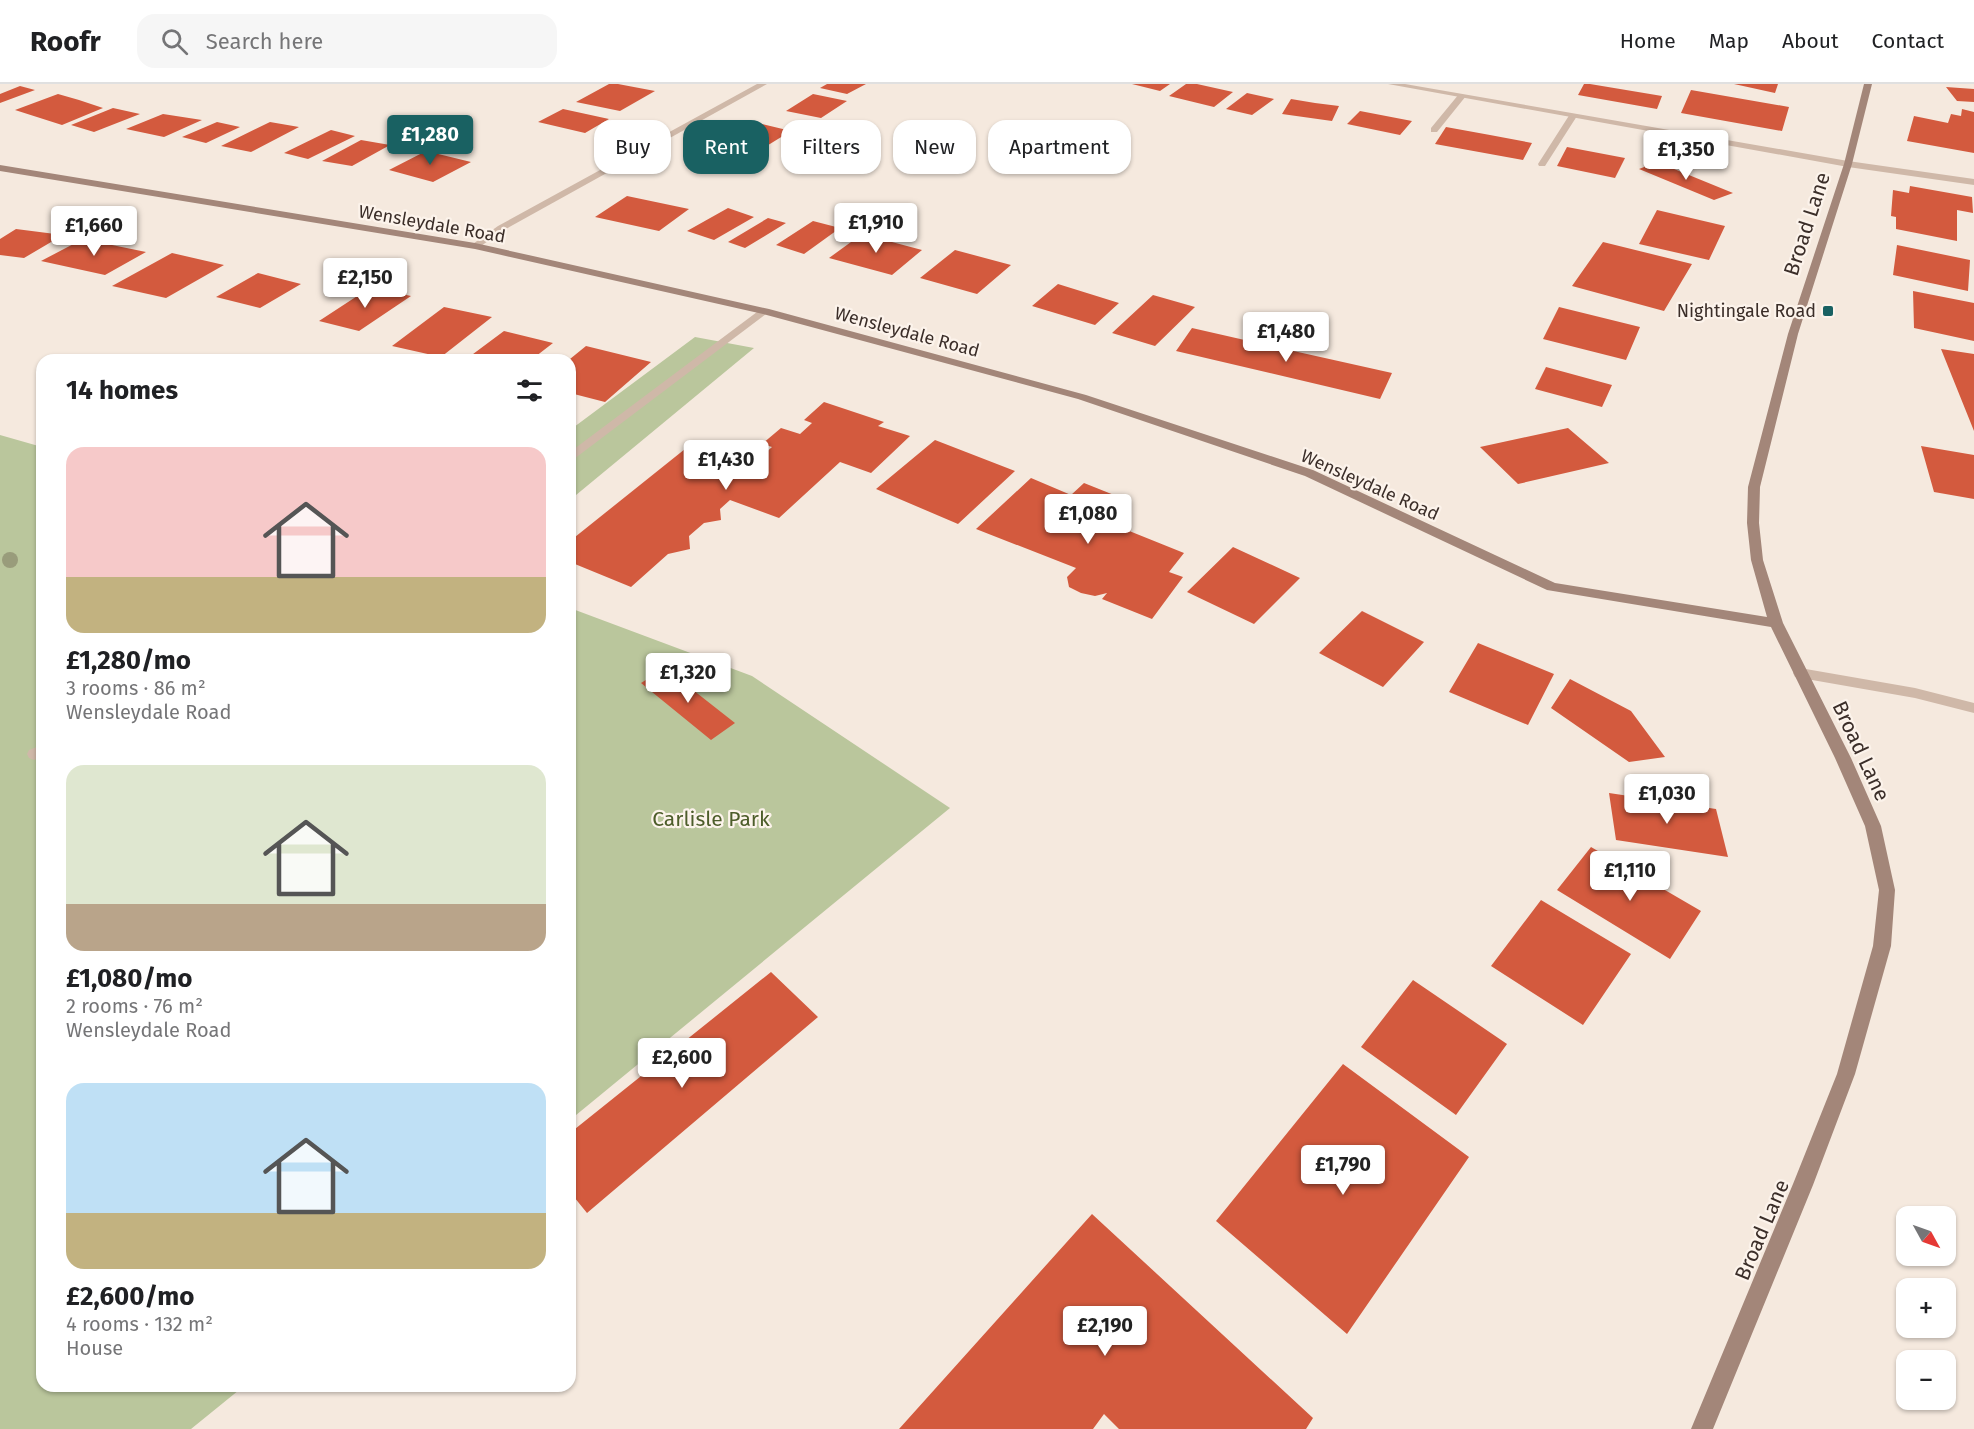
<!DOCTYPE html>
<meta charset="utf-8">
<style>
body{margin:0;font-family:"Fira Sans",sans-serif;background:#f6f6f6;color:#202124;height:100vh;display:flex;flex-direction:column;font-size:22px;white-space:nowrap}
*{box-sizing:border-box;margin:0}
p{font-size:20px;color:#757577}
.icon{flex:none;width:33px;height:33px;fill:none;stroke:currentColor;stroke-width:2;stroke-linecap:round;stroke-linejoin:round}
.map{position:relative;flex:1;overflow:hidden}
.side{position:absolute;left:36px;top:270px;width:540px;height:1038px;display:flex;flex-direction:column;background:#fff;border-radius:18px;box-shadow:0 2px 4px #0004}
.side>*{flex:none}
.banner{position:absolute;left:594px;top:36px;width:570px;height:54px;display:flex;gap:12px}
.needle{width:39px;rotate:130deg}
.buttons{position:absolute;left:1896px;top:1122px;display:grid;gap:12px}
.buttons a{display:grid;place-items:center;width:60px;height:60px;border-radius:12px;background:#fff;box-shadow:0 2px 4px #0004;font-size:30px}
.price{position:absolute;translate:-50% -51px;padding:0 14px;border-radius:6px;background:#fff;color:#222;font-size:20px;line-height:39px;filter:drop-shadow(0 2px 3px #0008)}
.price::after{content:'';position:absolute;left:50%;top:36px;width:18px;height:14px;margin-left:-9px;background:inherit;clip-path:polygon(0 0,100% 0,50% 100%)}
.price.selected{background:#196162;color:#fff}
ul{padding:0;list-style:none}
li{display:grid;align-content:center;gap:12px;height:318px;padding:0 30px}
li span{display:grid;place-items:center;height:186px;border-radius:18px;color:#555}
li>.icon{margin-inline-start:auto}
span .icon{width:108px;height:108px;fill:#fffc;stroke-width:1}
li b{font-size:26px}
h2{display:flex;justify-content:space-between;align-items:center;height:72px;padding:0 30px;font-size:26px}
.pill{padding:0 21px;border-radius:18px;background:#fff;box-shadow:0 2px 4px #0004;font-size:21px;line-height:54px}
.pill.selected{background:#196162;color:#fff}
header{display:flex;align-items:center;gap:36px;box-sizing:border-box;height:84px;padding:0 30px;background:#fff;border-bottom:2px solid #e0e0e0}
header strong{font-size:28px}
nav{display:flex;gap:33px;margin-inline-start:auto;font-size:21px}
.search{width:420px;height:54px;background:#f6f6f6;display:flex;align-items:center;gap:15px;box-sizing:border-box;padding:0 21px;border-radius:18px;color:#757577;font-size:22px}
.map>svg:first-child{display:block}
.green{fill:#bac69c}
.building{fill:#d35a3e}
.lines{fill:none;stroke-linecap:round;stroke-linejoin:round}
.lane{fill:#cfb8a8;fill-rule:evenodd}
.street{fill:#cfb8a8;fill-rule:evenodd}
.secondary{fill:#a38679;fill-rule:evenodd}
.tree{fill:#999c7b}
.poi-dot{fill:#196162;stroke:#fcf3eb;stroke-width:2}
.labels{text-anchor:middle;stroke-width:4.5;stroke-linejoin:round;paint-order:stroke}
.far-street-label{font-size:18px;fill:#3b2e29;stroke:#fcf3eb}
.far-poi-label{font-size:18px;fill:#3b2e29;stroke:#fcf3eb;text-anchor:end}
.street-label{font-size:21px;fill:#3b2e29;stroke:#fcf3eb}
.park-label{font-size:21px;fill:#4d5d2a;stroke:#fcf3eb}
</style>
<header>
<strong>Roofr</strong>
<div class="search"><svg class="icon" aria-label="search" viewBox="0 0 24 24"><circle cx="10" cy="10" r="6"/><path d="M15 15l6 6"/></svg>Search here</div>
<nav><a>Home</a><a>Map</a><a>About</a><a>Contact</a></nav>
</header>
<div class="map">
<svg width="1974" height="1345" viewBox="0 0 1974 1345">
<rect width="100%" height="100%" fill="#f5e9de"/>
<path class="green" d="M 695,253 L 754,264 L 570,416 L 570,346 Z
M 0,351 L 42,363 L 42,1302 L 244,1302 L 191,1345 L 0,1345 Z
M 570,524 L 752,592 L 950,724 L 570,1036 Z"/>
<path class="building" d="M 609,0 L 618,0 L 655,7 L 620,27 L 576,18 Z
M 827,0 L 866,0 L 847,10 L 820,4 Z
M 1132,0 L 1170,0 L 1160,7 Z
M 1186,0 L 1197,0 L 1233,8 L 1214,23 L 1169,12 Z
M 1584,0 L 1590,0 L 1662,12 L 1657,25 L 1578,11 Z
M 1734,0 L 1778,0 L 1775,9 Z
M 20,2 L 35,6 L 0,19 L 0,10 Z
M 1946,3 L 1974,5 L 1974,18 L 1957,17 Z
M 1691,6 L 1789,23 L 1782,47 L 1681,29 Z
M 1247,9 L 1274,15 L 1252,31 L 1226,25 Z
M 58,10 L 79,16 L 103,24 L 62,41 L 15,26 Z
M 813,10 L 847,17 L 821,34 L 786,27 Z
M 1291,15 L 1315,19 L 1339,22 L 1332,37 L 1282,30 Z
M 113,24 L 140,30 L 94,48 L 71,41 Z
M 563,25 L 609,35 L 585,49 L 538,38 Z
M 1962,25 L 1974,28 L 1974,69 L 1907,57 L 1914,32 L 1948,39 L 1951,30 L 1961,32 Z
M 1360,27 L 1412,37 L 1400,51 L 1347,40 Z
M 163,30 L 202,36 L 164,53 L 126,45 Z
M 217,38 L 240,43 L 206,59 L 182,53 Z
M 270,38 L 299,43 L 251,68 L 221,62 Z
M 754,38 L 791,47 L 765,63 L 728,54 Z
M 1446,43 L 1490,51 L 1532,59 L 1523,76 L 1435,60 Z
M 331,46 L 355,52 L 308,75 L 284,69 Z
M 361,56 L 390,61 L 352,82 L 322,77 Z
M 720,62 L 741,68 L 706,87 L 685,81 Z
M 1567,63 L 1625,74 L 1615,94 L 1557,82 Z
M 426,67 L 471,78 L 433,98 L 389,86 Z
M 1657,78 L 1733,109 L 1714,116 L 1639,85 Z
M 1910,102 L 1972,113 L 1973,129 L 1957,126 L 1957,157 L 1896,145 L 1896,133 L 1891,132 L 1893,106 L 1909,109 Z
M 627,112 L 689,125 L 659,147 L 595,133 Z
M 728,124 L 754,133 L 714,156 L 687,147 Z
M 1657,126 L 1725,142 L 1709,176 L 1639,160 Z
M 768,134 L 786,139 L 745,164 L 728,158 Z
M 813,137 L 840,144 L 804,170 L 776,161 Z
M 16,145 L 63,151 L 24,174 L 0,171 L 0,155 Z
M 862,150 L 922,166 L 892,191 L 829,174 Z
M 83,155 L 146,168 L 105,191 L 41,177 Z
M 1603,158 L 1692,180 L 1664,227 L 1572,202 Z
M 1897,161 L 1970,176 L 1968,207 L 1893,191 Z
M 955,166 L 1011,181 L 977,210 L 920,194 Z
M 172,169 L 224,181 L 166,214 L 112,202 Z
M 258,189 L 301,200 L 260,224 L 216,213 Z
M 1058,200 L 1119,219 L 1095,241 L 1032,222 Z
M 371,203 L 411,212 L 359,247 L 319,237 Z
M 1913,207 L 1974,219 L 1974,257 L 1914,244 Z
M 1153,211 L 1195,223 L 1155,262 L 1112,249 Z
M 444,223 L 492,233 L 441,273 L 392,262 Z
M 1559,223 L 1640,243 L 1626,276 L 1543,255 Z
M 1192,244 L 1289,266 L 1392,289 L 1380,315 L 1176,267 Z
M 504,247 L 553,259 L 531,276 L 465,276 Z
M 586,262 L 651,278 L 605,318 L 570,309 L 570,275 Z
M 1941,265 L 1974,270 L 1974,347 Z
M 1546,283 L 1612,301 L 1602,323 L 1535,305 Z
M 824,318 L 884,338 L 878,342 L 910,352 L 871,389 L 840,378 L 779,434 L 730,416 L 720,425 L 721,436 L 704,439 L 689,452 L 690,465 L 668,470 L 631,503 L 570,478 L 570,457 L 685,365 L 745,387 L 772,363 L 762,360 L 781,344 L 800,350 L 812,339 L 804,336 Z
M 1568,344 L 1609,379 L 1518,400 L 1480,363 Z
M 935,356 L 1015,387 L 958,440 L 876,405 Z
M 1921,362 L 1974,371 L 1974,415 L 1934,408 Z
M 1031,394 L 1071,411 L 1084,399 L 1114,411 L 1092,432 L 1184,469 L 1169,488 L 1183,493 L 1152,535 L 1102,515 L 1107,509 L 1095,512 L 1081,509 L 1069,503 L 1067,493 L 1076,484 L 976,445 Z
M 1233,463 L 1300,494 L 1254,540 L 1187,508 Z
M 1362,527 L 1424,558 L 1383,603 L 1319,569 Z
M 1478,559 L 1554,590 L 1528,641 L 1449,608 Z
M 665,584 L 735,639 L 711,656 L 641,599 Z
M 1570,595 L 1631,627 L 1665,673 L 1629,678 L 1551,624 Z
M 1609,709 L 1716,725 L 1728,773 L 1616,756 Z
M 1591,763 L 1701,827 L 1670,875 L 1557,806 Z
M 1541,816 L 1631,870 L 1583,941 L 1491,882 Z
M 771,888 L 818,933 L 587,1129 L 570,1108 L 570,1049 Z
M 1413,896 L 1507,960 L 1456,1031 L 1361,963 Z
M 1343,980 L 1469,1073 L 1347,1250 L 1216,1137 Z
M 1092,1130 L 1313,1334 L 1306,1345 L 1119,1345 L 1104,1330 L 1093,1345 L 899,1345 Z"/>
<g class="lines">
<path class="lane" d="M 1459,10 L 1466,12 L 1437,48 L 1431,48 L 1431,44 Z
M 1570,30 L 1577,32 L 1545,82 L 1539,82 L 1538,80 Z
M 761,225 L 770,227 L 570,378 L 570,368 Z
M 42,661 L 42,673 L 34,676 L 29,674 L 27,670 L 29,666 Z"/>
<path class="street" d="M 757,0 L 767,0 L 504,146 L 478,164 L 470,162 L 498,142 Z
M 1388,0 L 1405,0 L 1848,77 L 1974,95 L 1974,101 L 1848,83 Z
M 1800,584 L 1915,604 L 1974,619 L 1974,629 L 1915,614 L 1795,593 L 1793,589 L 1795,585 Z"/>
<path class="secondary" d="M 1864,0 L 1872,0 L 1852,80 L 1798,250 L 1760,403 L 1759,439 L 1763,476 L 1783,539 L 1851,674 L 1881,742 L 1895,806 L 1891,862 L 1855,990 L 1813,1101 L 1713,1345 L 1691,1345 L 1793,1100 L 1837,990 L 1873,862 L 1879,806 L 1865,742 L 1835,674 L 1771,543 L 1547,506 L 1305,392 L 1078,315 L 763,230 L 475,165 L 0,87 L 0,81 L 475,159 L 769,225 L 1086,311 L 1313,386 L 1555,499 L 1767,533 L 1751,476 L 1747,439 L 1748,403 L 1788,250 L 1844,80 Z"/>
</g>
<circle class="tree" cx="10" cy="476" r="8"/>
<rect class="poi-dot" x="1822" y="221" width="12" height="12" rx="3"/>
<g class="labels">
<g class="far-street-label">
<text transform="translate(432 140) rotate(10)" y="6">Wensleydale Road</text>
<text transform="translate(907 248) rotate(15)" y="6">Wensleydale Road</text>
<text transform="translate(1370 401) rotate(24)" y="6">Wensleydale Road</text>
</g>
<g class="far-poi-label">
<text x="1816" y="233">Nightingale Road</text>
</g>
<g class="street-label">
<text transform="translate(1807 140) rotate(-72)" y="7">Broad Lane</text>
<text transform="translate(1861 667) rotate(65)" y="7">Broad Lane</text>
<text transform="translate(1762 1146) rotate(-67)" y="7">Broad Lane</text>
</g>
<g class="park-label">
<text x="711" y="742">Carlisle Park</text>
</g>
</g>
</svg>
<div class="buttons">
<a><svg class="needle" viewBox="-14 -14 28 28"><path d="M0-13l5 13h-10z" fill="#e53935"/><path d="M0 13l5-13h-10z" fill="#757577"/></svg></a>
<a>+</a>
<a>−</a>
</div>
<b class="price selected" style="left:430px;top:82px">£1,280</b>
<b class="price" style="left:1686px;top:97px">£1,350</b>
<b class="price" style="left:876px;top:170px">£1,910</b>
<b class="price" style="left:94px;top:173px">£1,660</b>
<b class="price" style="left:365px;top:225px">£2,150</b>
<b class="price" style="left:1286px;top:279px">£1,480</b>
<b class="price" style="left:726px;top:407px">£1,430</b>
<b class="price" style="left:1088px;top:461px">£1,080</b>
<b class="price" style="left:688px;top:620px">£1,320</b>
<b class="price" style="left:1667px;top:741px">£1,030</b>
<b class="price" style="left:1630px;top:818px">£1,110</b>
<b class="price" style="left:682px;top:1005px">£2,600</b>
<b class="price" style="left:1343px;top:1112px">£1,790</b>
<b class="price" style="left:1105px;top:1273px">£2,190</b>
<div class="banner">
<a class="pill">Buy</a>
<a class="pill selected">Rent</a>
<a class="pill">Filters</a>
<a class="pill">New</a>
<a class="pill">Apartment</a>
</div>
<section class="side">
<h2>14 homes<svg class="icon" aria-label="filters" viewBox="0 0 24 24"><path d="M4 7h16M4 17h16"/><circle cx="9" cy="7" r="2"/><circle cx="15" cy="17" r="2"/></svg></h2>
<ul>
<li><span style="background:linear-gradient(#f6c9c9 70%,#c2b280 0)"><svg class="icon" aria-label="home" viewBox="0 0 24 24"><path d="M3 11l9-7 9 7M6 9v11h12V9"/></svg></span><div><b>£1,280/mo</b><p>3 rooms · 86 m²</p><p>Wensleydale Road</p></div></li>
<li><span style="background:linear-gradient(#dfe7d0 75%,#b9a48a 0)"><svg class="icon" aria-label="home" viewBox="0 0 24 24"><path d="M3 11l9-7 9 7M6 9v11h12V9"/></svg></span><div><b>£1,080/mo</b><p>2 rooms · 76 m²</p><p>Wensleydale Road</p></div></li>
<li><span style="background:linear-gradient(#bfe0f5 70%,#c2b280 0)"><svg class="icon" aria-label="home" viewBox="0 0 24 24"><path d="M3 11l9-7 9 7M6 9v11h12V9"/></svg></span><div><b>£2,600/mo</b><p>4 rooms · 132 m²</p><p>House</p></div></li>
</ul>
</section>
</div>
